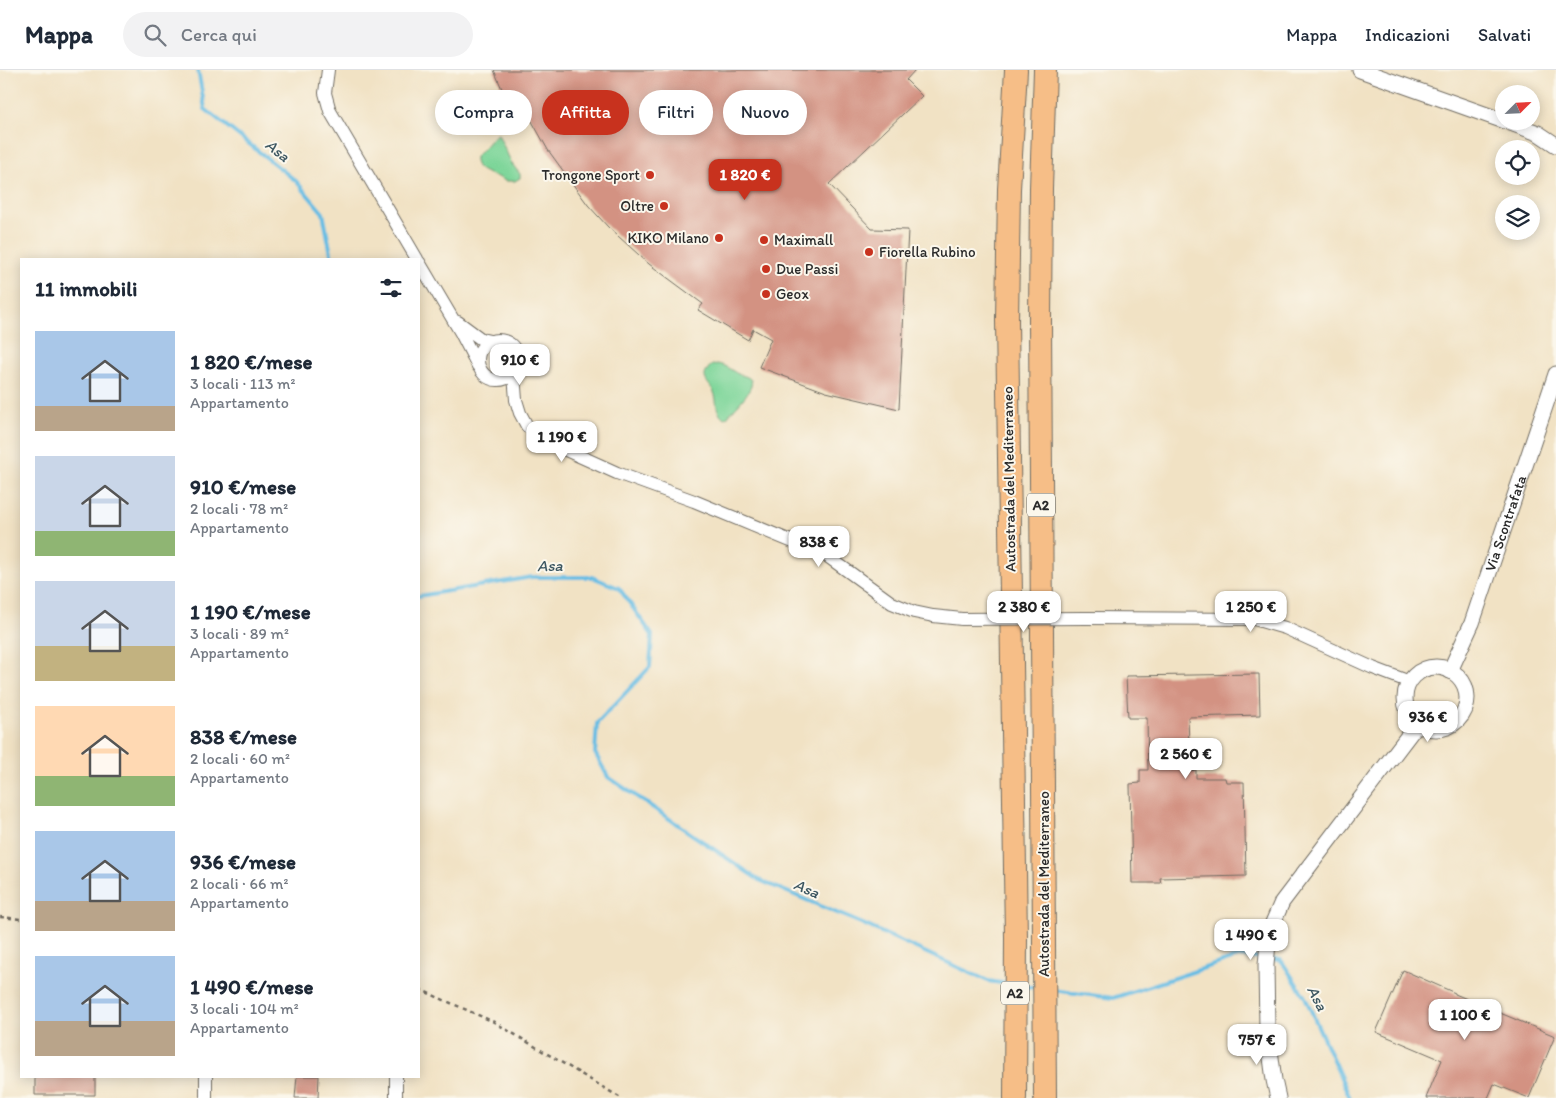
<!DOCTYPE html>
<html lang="it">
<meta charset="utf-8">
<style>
body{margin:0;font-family:Itim,sans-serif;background:#f2f2f3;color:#1f2937;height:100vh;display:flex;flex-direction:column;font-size:19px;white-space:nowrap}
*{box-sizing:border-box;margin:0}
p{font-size:16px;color:#747a83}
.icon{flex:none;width:28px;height:28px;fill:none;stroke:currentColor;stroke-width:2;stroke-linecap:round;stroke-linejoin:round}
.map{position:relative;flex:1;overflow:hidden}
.sheet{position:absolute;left:20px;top:188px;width:400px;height:820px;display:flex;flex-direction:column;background:#fff;border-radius:0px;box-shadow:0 2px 12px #0003}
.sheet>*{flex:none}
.banner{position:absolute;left:435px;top:20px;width:475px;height:45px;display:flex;gap:10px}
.needle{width:32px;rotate:66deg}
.controls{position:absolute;left:1495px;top:15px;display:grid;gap:10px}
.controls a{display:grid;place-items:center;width:45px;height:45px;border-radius:50%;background:#fff;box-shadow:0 2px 12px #0003;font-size:25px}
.price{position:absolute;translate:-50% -42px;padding:0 11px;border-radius:10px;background:#fff;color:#222;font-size:16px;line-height:32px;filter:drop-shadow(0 1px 2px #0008)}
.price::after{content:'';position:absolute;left:50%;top:30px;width:15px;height:11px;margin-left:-8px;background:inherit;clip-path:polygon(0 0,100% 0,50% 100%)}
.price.active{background:#c8321e;color:#fff}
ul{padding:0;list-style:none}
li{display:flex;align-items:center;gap:15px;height:125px;padding:0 15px}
li span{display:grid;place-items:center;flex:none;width:140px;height:100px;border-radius:0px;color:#555}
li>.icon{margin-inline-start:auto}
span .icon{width:60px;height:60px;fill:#fffc;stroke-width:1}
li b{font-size:21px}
h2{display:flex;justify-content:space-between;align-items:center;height:60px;padding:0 15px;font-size:21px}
.chip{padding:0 18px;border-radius:22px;background:#fff;box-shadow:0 2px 12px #0003;font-size:18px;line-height:45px}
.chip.active{background:#c8321e;color:#fff}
header{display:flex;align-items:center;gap:30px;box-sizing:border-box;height:70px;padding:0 25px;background:#fff;border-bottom:1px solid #e0e1e3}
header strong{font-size:24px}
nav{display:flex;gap:28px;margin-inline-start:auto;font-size:18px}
.search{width:350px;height:45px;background:#f2f2f3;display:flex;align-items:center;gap:12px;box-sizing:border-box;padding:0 18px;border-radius:28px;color:#747a83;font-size:19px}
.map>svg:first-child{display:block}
.green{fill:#7dd599;stroke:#548062}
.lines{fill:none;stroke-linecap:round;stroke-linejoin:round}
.stream{stroke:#68bde4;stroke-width:4}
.building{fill:#d39282}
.minor-casing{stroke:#706b61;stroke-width:14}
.tertiary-casing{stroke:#706b61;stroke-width:17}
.motorway-casing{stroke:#706b61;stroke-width:24}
.path{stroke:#706b61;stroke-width:2.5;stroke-dasharray:4 4;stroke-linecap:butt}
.minor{stroke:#fff;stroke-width:12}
.tertiary{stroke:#fff;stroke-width:15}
.motorway{stroke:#f6be87;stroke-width:22}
.minor-bridge-casing{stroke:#706b61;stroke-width:14;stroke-linecap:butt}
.minor-bridge{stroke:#fff;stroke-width:12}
.poi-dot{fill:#c8321e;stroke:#fbf7ec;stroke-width:2}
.labels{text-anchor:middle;stroke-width:4;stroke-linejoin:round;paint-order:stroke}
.shield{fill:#fbf7ec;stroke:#696865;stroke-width:1}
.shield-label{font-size:14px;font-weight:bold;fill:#2b2b2b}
.poi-label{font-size:15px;fill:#2b2b2b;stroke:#fbf7ec;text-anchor:start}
.street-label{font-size:15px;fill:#2b2b2b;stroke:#fbf7ec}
.water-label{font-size:16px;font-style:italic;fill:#3d5762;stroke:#fbf7ec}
</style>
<header>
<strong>Mappa</strong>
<div class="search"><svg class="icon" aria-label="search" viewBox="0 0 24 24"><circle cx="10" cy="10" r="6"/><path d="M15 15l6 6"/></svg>Cerca qui</div>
<nav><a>Mappa</a><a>Indicazioni</a><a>Salvati</a></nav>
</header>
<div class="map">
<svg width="1556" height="1028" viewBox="0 0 1556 1028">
<rect width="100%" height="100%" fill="#fbf7ec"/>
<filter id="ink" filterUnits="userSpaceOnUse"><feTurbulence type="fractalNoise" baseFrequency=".02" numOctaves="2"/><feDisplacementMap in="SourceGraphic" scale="10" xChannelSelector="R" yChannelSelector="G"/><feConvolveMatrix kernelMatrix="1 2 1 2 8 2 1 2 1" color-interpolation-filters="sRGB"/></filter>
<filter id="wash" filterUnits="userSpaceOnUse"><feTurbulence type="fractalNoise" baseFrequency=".0096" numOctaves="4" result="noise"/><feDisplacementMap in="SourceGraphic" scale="20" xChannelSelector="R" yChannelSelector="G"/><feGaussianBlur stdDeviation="1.12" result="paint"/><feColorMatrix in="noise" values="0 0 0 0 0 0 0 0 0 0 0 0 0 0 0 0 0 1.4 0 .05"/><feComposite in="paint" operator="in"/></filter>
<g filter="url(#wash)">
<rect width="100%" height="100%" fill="#f1e2c4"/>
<path class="green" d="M 498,64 L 512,94 L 520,104 L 520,108 L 515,111 L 505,111 C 494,103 473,104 475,87 C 482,81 491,67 498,64 Z
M 717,294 C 725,295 731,300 738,304 C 741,305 746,306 749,308 C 760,315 733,339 728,346 L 724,348 C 714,340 718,332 714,322 C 710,314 701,309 707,301 C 709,296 712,295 717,294 Z"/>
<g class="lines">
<path class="stream" d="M 198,0 L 205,39 L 296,111 L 323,143 L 332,189
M 419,526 L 532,507 L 592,507 L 619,518 L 652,565 L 650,597 L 597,653 L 595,683 L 608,707 L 759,810 L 863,854 L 988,911 L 1008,914
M 1270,889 L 1281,890 L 1305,927 L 1350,1028
M 1023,916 L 1038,918
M 1052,920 L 1113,928 L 1241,886 L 1263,889"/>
</g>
<g id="blocks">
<path class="building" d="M 494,0 L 915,0 L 906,10 L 922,26 L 829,114 L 872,159 L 908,160 L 899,339 L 826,322 L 759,297 L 771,269 L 753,259 L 748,270 L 698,240 L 703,234 L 649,194 L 608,157 L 588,135 L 548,80 L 524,37 L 512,43 Z
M 1259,604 L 1260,645 L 1188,647 L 1190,701 L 1196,700 L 1196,708 L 1225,708 L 1226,712 L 1244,712 L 1246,806 L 1160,808 L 1161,813 L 1132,813 L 1130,714 L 1140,713 L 1140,700 L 1148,700 L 1147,648 L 1128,648 L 1126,606 Z
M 1403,900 L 1455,923 L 1455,924 L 1555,966 L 1529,1028 L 1494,1014 L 1488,1028 L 1426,1028 L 1442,990 L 1376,962 Z
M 35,1006 L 95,1006 L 95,1025 L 35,1025 Z
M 297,1006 L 319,1006 L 318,1028 L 295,1028 Z"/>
</g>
</g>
<g filter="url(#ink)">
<use href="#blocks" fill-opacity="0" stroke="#706b61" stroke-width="1"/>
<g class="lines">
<g class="minor-casing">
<path id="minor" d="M 328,0 L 325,23 L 330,41 L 417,189
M 419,192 L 461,263 L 478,296
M 458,252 L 481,269 L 490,271
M478 290a20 20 0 1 1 40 0a20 20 0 1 1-40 0Z
M 514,304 L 516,330 L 520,343 L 527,356 L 541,367 L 555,375 L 617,403 L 694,431 L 827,486 L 892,533 L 914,542 L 933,546 L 962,549
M 1085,548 L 1254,549 L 1285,558 L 1373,598 L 1410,612
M 206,1028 L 206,1006
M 396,1028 L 396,1006"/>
</g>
<g class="tertiary-casing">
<g id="tertiary">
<path d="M 1360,0 L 1504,51"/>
<path d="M 1505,51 L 1538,63 L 1556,75"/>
<circle cx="1436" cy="628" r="31"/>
<path id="s1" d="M 1450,601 L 1472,553 L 1556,304"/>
<path d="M 1278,1028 L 1274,1010 L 1267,958 L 1266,895 L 1269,862 L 1282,832 L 1418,653"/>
</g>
</g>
<g class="motorway-casing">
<path id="motorway" d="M 1015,1028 L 1016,868 L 1007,251 L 1009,119 L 1016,0
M 1045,1028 L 1040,252 L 1041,118 L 1045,0"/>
</g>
<path class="path" d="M 0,847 L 21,849
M 419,919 L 494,952 L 621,1028"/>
<use href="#minor" class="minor"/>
<use href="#tertiary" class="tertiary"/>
<use href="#motorway" class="motorway"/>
<g class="minor-bridge-casing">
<path id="minor-bridge" d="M 962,549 L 1085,548"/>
</g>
<use href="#minor-bridge" class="minor-bridge"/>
</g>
</g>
<g class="poi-dot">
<circle cx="650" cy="105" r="5"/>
<circle cx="664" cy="136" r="5"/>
<circle cx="719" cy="168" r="5"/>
<circle cx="764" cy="170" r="5"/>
<circle cx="869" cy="182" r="5"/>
<circle cx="766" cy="199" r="5"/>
<circle cx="766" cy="224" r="5"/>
</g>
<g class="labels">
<g class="shield">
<rect x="1027" y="423.5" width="28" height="23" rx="4"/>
<rect x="1001" y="911.5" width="28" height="23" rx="4"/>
</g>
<g class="shield-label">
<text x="1041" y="440">A2</text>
<text x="1015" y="928">A2</text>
</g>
<g class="poi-label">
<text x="640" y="110" text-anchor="end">Trongone Sport</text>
<text x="654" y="141" text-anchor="end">Oltre</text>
<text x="709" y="173" text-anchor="end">KIKO Milano</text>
<text x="774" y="175">Maximall</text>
<text x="879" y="187">Fiorella Rubino</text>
<text x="776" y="204">Due Passi</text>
<text x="776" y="229">Geox</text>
</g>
<g class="street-label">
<text transform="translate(1009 409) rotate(-91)" y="5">Autostrada del Mediterraneo</text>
<text dy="5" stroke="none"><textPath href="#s1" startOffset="158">Via Scontrafata</textPath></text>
<text transform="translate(1044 814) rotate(-90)" y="5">Autostrada del Mediterraneo</text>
</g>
<g class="water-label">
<text transform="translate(278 80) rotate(38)" y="6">Asa</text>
<text transform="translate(550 495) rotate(-1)" y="6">Asa</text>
<text transform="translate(807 818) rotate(24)" y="6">Asa</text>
<text transform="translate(1318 928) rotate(63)" y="6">Asa</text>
</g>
</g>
</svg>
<div class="controls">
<a><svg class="needle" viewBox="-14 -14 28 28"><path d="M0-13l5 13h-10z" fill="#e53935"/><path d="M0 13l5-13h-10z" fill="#747a83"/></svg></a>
<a><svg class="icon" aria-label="locate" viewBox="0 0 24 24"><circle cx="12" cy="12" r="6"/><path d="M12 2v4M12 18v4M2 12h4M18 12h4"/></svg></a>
<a><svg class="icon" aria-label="layers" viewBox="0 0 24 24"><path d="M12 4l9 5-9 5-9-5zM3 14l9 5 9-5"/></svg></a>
</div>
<b class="price active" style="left:745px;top:131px">1 820 €</b>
<b class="price" style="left:520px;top:316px">910 €</b>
<b class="price" style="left:562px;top:393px">1 190 €</b>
<b class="price" style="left:819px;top:498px">838 €</b>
<b class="price" style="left:1024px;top:563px">2 380 €</b>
<b class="price" style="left:1251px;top:563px">1 250 €</b>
<b class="price" style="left:1428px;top:673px">936 €</b>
<b class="price" style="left:1186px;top:710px">2 560 €</b>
<b class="price" style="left:1251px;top:891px">1 490 €</b>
<b class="price" style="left:1465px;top:971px">1 100 €</b>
<b class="price" style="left:1257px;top:996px">757 €</b>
<div class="banner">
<a class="chip">Compra</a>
<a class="chip active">Affitta</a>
<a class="chip">Filtri</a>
<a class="chip">Nuovo</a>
</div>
<section class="sheet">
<h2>11 immobili<svg class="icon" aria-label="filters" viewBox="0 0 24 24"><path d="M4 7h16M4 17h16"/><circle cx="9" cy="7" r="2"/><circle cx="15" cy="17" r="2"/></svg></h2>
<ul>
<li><span style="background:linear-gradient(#a9c7e8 75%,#b9a48a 0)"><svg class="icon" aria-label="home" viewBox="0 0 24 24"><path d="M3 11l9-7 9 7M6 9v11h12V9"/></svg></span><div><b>1 820 €/mese</b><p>3 locali · 113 m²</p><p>Appartamento</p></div></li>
<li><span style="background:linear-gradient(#c9d6e8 75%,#8fb573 0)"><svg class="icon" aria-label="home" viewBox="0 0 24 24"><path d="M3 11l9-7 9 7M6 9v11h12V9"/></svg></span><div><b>910 €/mese</b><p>2 locali · 78 m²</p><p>Appartamento</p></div></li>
<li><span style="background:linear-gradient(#c9d6e8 65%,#c2b280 0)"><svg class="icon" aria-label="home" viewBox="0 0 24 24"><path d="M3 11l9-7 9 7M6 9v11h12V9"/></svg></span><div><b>1 190 €/mese</b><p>3 locali · 89 m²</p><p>Appartamento</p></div></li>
<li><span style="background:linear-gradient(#ffd9b3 70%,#8fb573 0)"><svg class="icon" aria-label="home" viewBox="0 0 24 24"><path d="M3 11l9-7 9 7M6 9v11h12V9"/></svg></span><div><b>838 €/mese</b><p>2 locali · 60 m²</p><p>Appartamento</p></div></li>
<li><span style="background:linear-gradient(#a9c7e8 70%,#b9a48a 0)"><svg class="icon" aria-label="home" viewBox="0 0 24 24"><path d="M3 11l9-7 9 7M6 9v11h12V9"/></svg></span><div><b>936 €/mese</b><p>2 locali · 66 m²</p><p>Appartamento</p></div></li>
<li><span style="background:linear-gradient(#a9c7e8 65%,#b9a48a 0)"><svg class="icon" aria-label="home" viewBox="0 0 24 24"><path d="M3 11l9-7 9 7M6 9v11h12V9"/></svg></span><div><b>1 490 €/mese</b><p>3 locali · 104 m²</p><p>Appartamento</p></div></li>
</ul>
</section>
</div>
